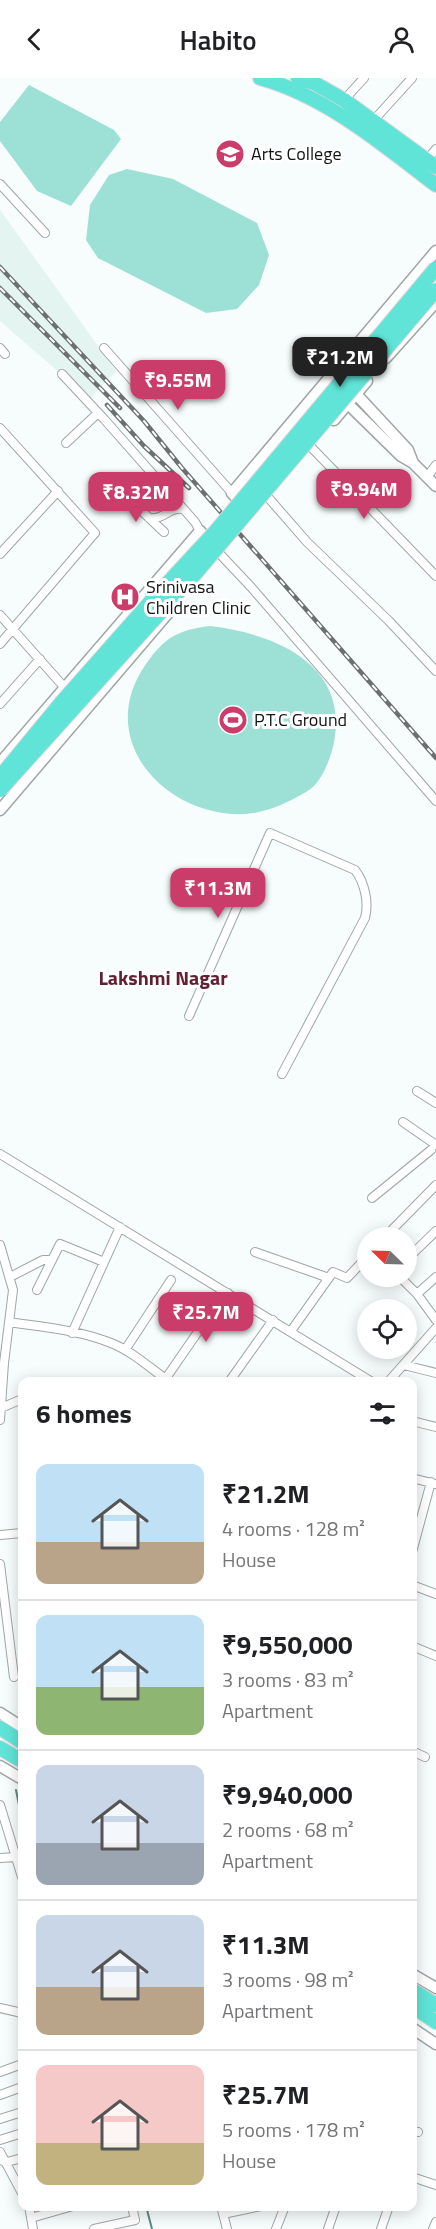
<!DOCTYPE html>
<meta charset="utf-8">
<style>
body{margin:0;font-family:"Titillium Web",sans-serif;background:#f6f6f6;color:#202124;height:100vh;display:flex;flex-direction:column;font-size:22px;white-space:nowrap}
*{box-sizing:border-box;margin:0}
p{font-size:20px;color:#757577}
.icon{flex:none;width:33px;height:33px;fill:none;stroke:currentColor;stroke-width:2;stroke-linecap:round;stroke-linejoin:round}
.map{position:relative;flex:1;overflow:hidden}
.sheet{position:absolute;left:18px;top:1299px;width:399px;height:834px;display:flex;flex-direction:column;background:#fff;border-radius:12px;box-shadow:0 3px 15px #0003}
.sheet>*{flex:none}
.needle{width:39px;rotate:293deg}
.tools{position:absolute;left:357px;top:1149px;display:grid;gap:12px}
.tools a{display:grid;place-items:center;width:60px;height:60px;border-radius:50%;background:#fff;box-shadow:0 3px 15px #0003;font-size:30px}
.price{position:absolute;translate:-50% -51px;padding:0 14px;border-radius:12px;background:#ca3d6b;color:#fff;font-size:20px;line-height:39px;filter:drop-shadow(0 2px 3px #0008)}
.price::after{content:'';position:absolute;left:50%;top:36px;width:18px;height:14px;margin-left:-9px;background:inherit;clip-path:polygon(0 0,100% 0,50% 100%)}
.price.on{background:#222;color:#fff}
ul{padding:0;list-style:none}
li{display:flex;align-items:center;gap:18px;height:150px;padding:0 18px}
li+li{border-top:2px solid #e0e0e0}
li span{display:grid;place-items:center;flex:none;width:168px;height:120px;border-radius:12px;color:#555}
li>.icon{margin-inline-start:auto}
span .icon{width:72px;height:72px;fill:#fffc;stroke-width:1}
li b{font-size:26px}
h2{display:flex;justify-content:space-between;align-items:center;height:72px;padding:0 18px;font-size:26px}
header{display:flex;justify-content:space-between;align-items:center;height:78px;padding:0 18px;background:#fff;font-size:27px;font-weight:600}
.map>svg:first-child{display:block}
.built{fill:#e3f4f1}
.green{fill:#9de0d6}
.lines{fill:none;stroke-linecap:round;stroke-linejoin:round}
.stream{stroke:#5c8c85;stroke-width:2}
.minor-casing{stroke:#9fa6a5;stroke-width:10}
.tertiary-casing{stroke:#9fa6a5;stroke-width:13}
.trunk-casing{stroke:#d9d9d9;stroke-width:16}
.minor{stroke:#fff;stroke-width:8}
.tertiary{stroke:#fff;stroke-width:10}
.trunk{stroke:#60e4d7;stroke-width:14}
.rail-casing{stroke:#6c7070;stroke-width:4.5}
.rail{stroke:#fff;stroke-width:2;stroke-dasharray:7;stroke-linecap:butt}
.trunk-bridge-casing{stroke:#d9d9d9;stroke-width:16;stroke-linecap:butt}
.trunk-bridge{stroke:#60e4d7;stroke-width:14}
.labels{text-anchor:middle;stroke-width:6;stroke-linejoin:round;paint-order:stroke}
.poi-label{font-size:18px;fill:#121414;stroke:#fff;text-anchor:start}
.neighbourhood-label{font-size:20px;font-weight:bold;fill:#631f34;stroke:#fff}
</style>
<header><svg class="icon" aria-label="back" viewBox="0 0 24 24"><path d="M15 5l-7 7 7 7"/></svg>Habito<svg class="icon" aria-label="person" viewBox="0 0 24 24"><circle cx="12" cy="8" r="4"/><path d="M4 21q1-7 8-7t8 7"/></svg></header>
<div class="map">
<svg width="436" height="2151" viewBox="0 0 436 2151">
<rect width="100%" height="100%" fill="#f6fdfc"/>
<path class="built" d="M 0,132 L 116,293 L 90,321 L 0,243 Z"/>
<path class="green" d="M 29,7 L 114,52 L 121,61 L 71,128 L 37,113 L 0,63 L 0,44 Z
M 127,91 L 173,101 L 257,145 L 269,177 L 259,207 L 237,231 L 206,235 L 98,180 L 86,162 L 90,127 L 109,97 Z
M 210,548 C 277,556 352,588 333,669 C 329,684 321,706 306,714 C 287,725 268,734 246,736 C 165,740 93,661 146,586 C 165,559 178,552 210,548 Z"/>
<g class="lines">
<path class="stream" d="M 16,1712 L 22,1742
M 146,2128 L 152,2151"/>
<g class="minor-casing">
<path id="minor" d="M 344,22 L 364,0
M 373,43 L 412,0
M 424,85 L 436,71
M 0,106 L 45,155
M 0,270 L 5,276
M 104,270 L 232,415
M 62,296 L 104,341 L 195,444 L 200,453
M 0,350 L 95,455 L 0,566
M 66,365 L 98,335
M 310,368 L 436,498
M 427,399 L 436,387
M 266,417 L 307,464 L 389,543 L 436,593
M 126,418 L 164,454
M 149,440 C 165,442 168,429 182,431
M 219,475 L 251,509 L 436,723
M 0,476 L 58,413
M 0,537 L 65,610
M 0,626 L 40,581
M 189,938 L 270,755 L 355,792 C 365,805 369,825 365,840 L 282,996
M 417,1013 L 436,1025
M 403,1044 L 436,1067
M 0,1076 L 372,1304
M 372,1120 L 431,1072
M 384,1160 L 436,1107
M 0,1167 L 13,1212 L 4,1285 L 0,1342
M 255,1174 L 329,1200
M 406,1182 L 436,1153
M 399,1198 L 417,1216
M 10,1199 L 43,1182 L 51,1182
M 436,1199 L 417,1216 L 436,1242
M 37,1212 L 60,1166 L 104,1184
M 9,1244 C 42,1249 79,1252 111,1265 C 132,1273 151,1291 170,1304
M 291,1253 L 333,1194 L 347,1200 L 368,1178
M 72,1255 L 120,1149
M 125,1272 L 171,1202
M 404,1287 L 436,1295
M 164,1303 L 204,1245 L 219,1229 L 228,1215
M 229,1304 L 273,1242
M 388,1304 L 436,1250
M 1,1330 L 22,1321
M 412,1343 L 436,1349
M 412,1400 L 435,1406
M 0,1457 L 22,1455
M 412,1474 L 431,1404
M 0,1486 L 14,1599
M 412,1507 L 436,1516
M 412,1568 L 436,1578
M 412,1673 L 425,1679
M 0,1727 L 22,1799
M 0,1780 L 16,1779
M 0,1930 L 22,1935
M 0,1994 L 22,1986
M 0,2017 L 22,2009
M 0,2041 L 22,2034
M 412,2053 L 418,2054
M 0,2062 L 22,2055
M 0,2074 L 22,2115
M 3,2083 L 7,2084 L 22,2080
M 412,2099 L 436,2107
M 29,2128 L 33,2151
M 221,2128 L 227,2151
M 223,2136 L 261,2128
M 31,2140 L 73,2128
M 94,2151 L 135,2142 L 132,2128
M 276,2151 L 285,2128
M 328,2151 L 336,2128
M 381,2151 L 389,2128
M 433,2151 L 436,2144"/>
</g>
<g class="tertiary-casing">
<path id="tertiary" d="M 386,280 L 436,224
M 356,316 L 408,372 L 413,385
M 348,326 L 401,378 L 413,385 L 436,408
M 334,342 L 367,303
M 244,428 L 232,415 L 436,173
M 0,685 L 200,453 L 212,467
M 0,732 L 175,527
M 0,1635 L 22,1649
M 0,1688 L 22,1701
M 412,1896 L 436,1910
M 412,1950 L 436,1966"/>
</g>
<g class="trunk-casing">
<path id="trunk" d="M 260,0 C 326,18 382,66 436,107
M 298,0 L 314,5 L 344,22 L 436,89
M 0,1650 L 22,1664
M 0,1670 L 22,1683
M 412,1912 L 436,1927
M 412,1928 L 436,1944"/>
</g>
<use href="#minor" class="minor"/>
<use href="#tertiary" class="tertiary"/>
<use href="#trunk" class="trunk"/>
<g class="rail-casing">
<path id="rail" d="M 0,189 L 144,343 L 182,390 L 436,680
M 0,210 L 120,330
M 107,327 L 144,368 L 189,410"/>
</g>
<use href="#rail" class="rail"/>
<g class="trunk-bridge-casing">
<path id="trunk-bridge" d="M 0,699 L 61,625 L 153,521 L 216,453 L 436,190
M 0,712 L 194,497 L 436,212"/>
</g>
<use href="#trunk-bridge" class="trunk-bridge"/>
</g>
<defs>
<g id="university-disc" transform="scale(1.5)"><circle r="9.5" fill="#ca3d6b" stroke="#fff"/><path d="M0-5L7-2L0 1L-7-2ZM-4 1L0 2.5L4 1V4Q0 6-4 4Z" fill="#fff"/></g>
<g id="hospital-disc" transform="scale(1.5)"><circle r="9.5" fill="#ca3d6b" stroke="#fff"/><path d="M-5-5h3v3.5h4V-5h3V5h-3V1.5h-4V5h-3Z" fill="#fff"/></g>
<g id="stadium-disc" transform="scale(1.5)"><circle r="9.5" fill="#ca3d6b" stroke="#fff"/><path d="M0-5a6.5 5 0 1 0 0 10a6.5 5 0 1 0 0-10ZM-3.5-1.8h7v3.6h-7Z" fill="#fff"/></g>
</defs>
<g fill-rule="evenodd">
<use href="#university-disc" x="230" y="76"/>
<use href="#hospital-disc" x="125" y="519"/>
<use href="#stadium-disc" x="233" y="642"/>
</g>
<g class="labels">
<g class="poi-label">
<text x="251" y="82">Arts College</text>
<text x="146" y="515">Srinivasa<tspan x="146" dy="21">Children Clinic</tspan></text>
<text x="254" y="648">P.T.C Ground</text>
</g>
<g class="neighbourhood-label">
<text x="163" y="907">Lakshmi Nagar</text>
</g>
</g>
</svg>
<div class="tools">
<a><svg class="needle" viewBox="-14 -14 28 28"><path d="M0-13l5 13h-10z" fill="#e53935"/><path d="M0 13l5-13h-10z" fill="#757577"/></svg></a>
<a><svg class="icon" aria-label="locate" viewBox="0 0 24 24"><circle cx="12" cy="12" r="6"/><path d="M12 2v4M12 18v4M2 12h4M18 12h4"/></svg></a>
</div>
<b class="price on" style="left:340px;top:310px">₹21.2M</b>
<b class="price" style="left:178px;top:333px">₹9.55M</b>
<b class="price" style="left:364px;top:442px">₹9.94M</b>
<b class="price" style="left:136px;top:445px">₹8.32M</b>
<b class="price" style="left:218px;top:841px">₹11.3M</b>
<b class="price" style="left:206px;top:1265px">₹25.7M</b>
<section class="sheet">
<h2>6 homes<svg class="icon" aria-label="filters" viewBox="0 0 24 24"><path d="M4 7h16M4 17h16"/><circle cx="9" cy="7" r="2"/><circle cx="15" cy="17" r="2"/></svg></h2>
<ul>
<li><span style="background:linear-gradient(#bfe0f5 65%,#b9a48a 0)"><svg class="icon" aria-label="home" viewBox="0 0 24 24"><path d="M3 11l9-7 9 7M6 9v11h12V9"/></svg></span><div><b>₹21.2M</b><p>4 rooms · 128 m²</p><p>House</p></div></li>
<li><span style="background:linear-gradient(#bfe0f5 60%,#8fb573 0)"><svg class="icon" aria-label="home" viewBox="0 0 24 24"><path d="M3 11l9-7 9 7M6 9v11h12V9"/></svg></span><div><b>₹9,550,000</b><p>3 rooms · 83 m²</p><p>Apartment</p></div></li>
<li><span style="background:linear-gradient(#c9d6e8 65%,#9aa5b1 0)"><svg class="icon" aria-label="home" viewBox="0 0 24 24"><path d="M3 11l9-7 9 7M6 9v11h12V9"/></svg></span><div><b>₹9,940,000</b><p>2 rooms · 68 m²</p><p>Apartment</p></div></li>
<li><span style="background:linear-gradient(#c9d6e8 60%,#b9a48a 0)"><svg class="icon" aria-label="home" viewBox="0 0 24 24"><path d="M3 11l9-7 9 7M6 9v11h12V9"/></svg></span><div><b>₹11.3M</b><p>3 rooms · 98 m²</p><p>Apartment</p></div></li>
<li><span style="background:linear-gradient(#f6c9c9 65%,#c2b280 0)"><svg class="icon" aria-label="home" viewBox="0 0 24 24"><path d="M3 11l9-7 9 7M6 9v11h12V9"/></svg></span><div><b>₹25.7M</b><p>5 rooms · 178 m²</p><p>House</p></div></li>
</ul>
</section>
</div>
